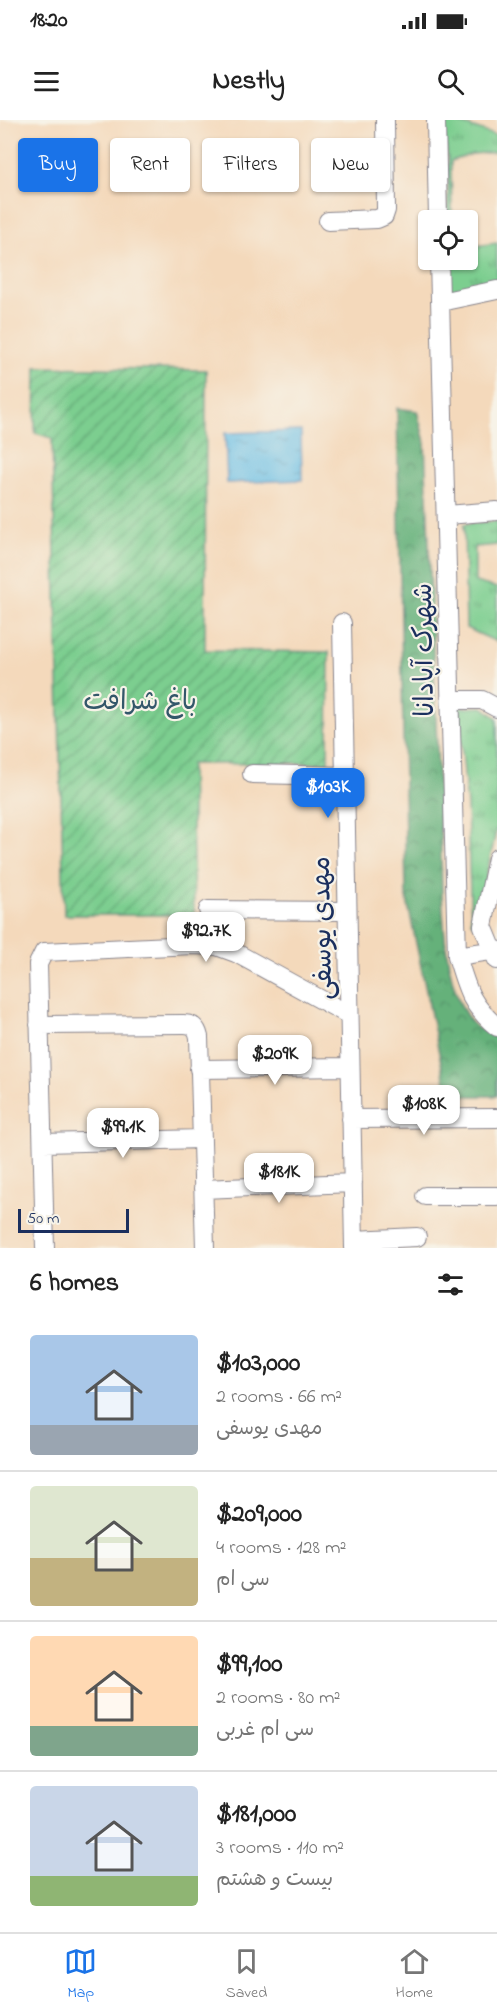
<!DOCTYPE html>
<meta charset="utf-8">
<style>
body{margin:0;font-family:"Indie Flower","Playpen Sans Arabic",sans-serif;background:#f6f6f6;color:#222;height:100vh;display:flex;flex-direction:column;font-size:22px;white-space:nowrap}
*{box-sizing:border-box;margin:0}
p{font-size:20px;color:#767676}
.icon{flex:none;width:33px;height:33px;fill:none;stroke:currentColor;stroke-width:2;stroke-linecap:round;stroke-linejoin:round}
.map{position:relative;height:1128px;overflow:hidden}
.details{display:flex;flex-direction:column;background:#fff;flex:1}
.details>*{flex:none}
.banner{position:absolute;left:18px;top:18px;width:462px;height:54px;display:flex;gap:12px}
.tools{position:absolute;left:418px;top:90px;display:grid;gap:12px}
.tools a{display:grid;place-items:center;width:60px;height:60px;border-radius:6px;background:#fff;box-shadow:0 2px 4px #0004;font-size:30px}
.scale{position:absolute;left:18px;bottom:15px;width:111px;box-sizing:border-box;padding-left:6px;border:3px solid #1b2f5e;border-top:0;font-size:16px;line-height:21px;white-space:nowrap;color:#1b2f5e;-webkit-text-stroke:4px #f7f3e8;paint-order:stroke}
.price{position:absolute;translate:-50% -51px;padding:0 14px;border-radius:12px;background:#fff;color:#222;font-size:20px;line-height:39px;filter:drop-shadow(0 2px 3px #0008)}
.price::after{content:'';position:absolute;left:50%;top:36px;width:18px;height:14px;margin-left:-9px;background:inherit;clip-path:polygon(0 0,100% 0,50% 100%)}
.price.on{background:#1a73e8;color:#fff}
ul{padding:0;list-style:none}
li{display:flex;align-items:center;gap:18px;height:150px;padding:0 30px}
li+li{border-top:2px solid #e0e0e0}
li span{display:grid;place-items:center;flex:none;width:168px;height:120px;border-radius:6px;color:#555}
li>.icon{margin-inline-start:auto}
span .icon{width:72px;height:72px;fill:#fffc;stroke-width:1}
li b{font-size:26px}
h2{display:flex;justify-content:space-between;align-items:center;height:72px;padding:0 30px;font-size:26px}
.pill{padding:0 21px;border-radius:6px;background:#fff;box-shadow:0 2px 4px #0004;font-size:21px;line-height:54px}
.pill.on{background:#1a73e8;color:#fff}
.status{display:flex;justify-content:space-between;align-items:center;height:42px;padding:0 30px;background:#fff;direction:ltr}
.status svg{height:16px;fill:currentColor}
header{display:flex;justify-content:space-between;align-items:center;height:78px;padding:0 30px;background:#fff;font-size:27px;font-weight:700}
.dock{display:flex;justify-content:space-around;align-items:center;height:84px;border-top:2px solid #e0e0e0;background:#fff;font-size:16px;color:#767676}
.dock a{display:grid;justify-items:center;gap:3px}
.dock .on{color:#1a73e8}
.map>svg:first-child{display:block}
.grass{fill:url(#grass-tufts);stroke:#4c7e76;stroke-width:1.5}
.forest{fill:url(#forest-crowns);stroke:#40706c;stroke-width:1.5}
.garden{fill:url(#garden-furrows);stroke:#4c7e76;stroke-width:1.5}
.water{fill:url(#water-ripples);stroke:#4276a1;stroke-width:1.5}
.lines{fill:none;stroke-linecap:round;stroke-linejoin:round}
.street-casing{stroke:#88848c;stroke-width:20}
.street{stroke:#fff;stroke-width:18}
.labels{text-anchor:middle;stroke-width:4.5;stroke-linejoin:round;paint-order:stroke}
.street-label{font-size:27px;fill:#1b2f5e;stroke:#f7f3e8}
.park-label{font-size:27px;fill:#33576a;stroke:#f7f3e8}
</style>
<div class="status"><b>18:20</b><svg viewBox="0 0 49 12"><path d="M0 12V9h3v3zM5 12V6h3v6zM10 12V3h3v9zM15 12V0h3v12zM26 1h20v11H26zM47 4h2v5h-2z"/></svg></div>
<header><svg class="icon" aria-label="menu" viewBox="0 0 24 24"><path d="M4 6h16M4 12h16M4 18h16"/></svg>Nestly<svg class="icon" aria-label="search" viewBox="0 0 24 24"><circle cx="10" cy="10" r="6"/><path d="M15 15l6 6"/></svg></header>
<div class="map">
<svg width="497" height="1128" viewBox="0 0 497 1128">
<defs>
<pattern id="grass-tufts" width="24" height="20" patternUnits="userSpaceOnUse" patternTransform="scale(1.5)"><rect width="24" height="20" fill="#7cce8f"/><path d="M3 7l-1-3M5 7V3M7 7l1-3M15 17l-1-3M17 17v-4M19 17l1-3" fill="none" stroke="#65a878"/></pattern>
<pattern id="forest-crowns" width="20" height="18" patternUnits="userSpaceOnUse" patternTransform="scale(1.5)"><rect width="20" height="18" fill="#65b17a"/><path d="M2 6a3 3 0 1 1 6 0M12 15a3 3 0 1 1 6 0" fill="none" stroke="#529067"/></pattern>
<pattern id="garden-furrows" width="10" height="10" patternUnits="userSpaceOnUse" patternTransform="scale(1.5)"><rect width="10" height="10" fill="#7cce8f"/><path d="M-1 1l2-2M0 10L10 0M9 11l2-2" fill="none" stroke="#65a878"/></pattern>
<pattern id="water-ripples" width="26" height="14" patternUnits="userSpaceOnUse" patternTransform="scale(1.5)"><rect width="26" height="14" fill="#68bde4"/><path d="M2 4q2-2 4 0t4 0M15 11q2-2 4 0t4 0" fill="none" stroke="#559abc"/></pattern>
</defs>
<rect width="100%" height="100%" fill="#f7f3e8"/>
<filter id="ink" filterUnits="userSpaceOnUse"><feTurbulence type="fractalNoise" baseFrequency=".0167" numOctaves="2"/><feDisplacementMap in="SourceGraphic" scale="12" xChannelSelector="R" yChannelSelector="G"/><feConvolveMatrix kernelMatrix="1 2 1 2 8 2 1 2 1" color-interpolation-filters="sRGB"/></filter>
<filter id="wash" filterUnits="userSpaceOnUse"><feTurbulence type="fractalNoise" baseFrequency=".008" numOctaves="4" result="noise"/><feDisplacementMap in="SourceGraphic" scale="24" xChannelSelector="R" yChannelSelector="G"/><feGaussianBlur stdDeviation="1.35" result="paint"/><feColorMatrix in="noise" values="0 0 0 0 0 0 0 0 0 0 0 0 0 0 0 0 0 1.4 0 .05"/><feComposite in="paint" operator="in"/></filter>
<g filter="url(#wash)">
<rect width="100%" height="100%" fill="#f4d9bb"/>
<path class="grass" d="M 443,0 L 451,0 L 497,16 L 497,32 L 472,34 L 451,41 L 452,100 L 448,100 L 448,40 Z
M 497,123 L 497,163 L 448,174 L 448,140 L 468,140 L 468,127 Z
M 497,401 L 497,425 L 475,427 L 475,462 L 497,468 L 497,522 L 466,508 L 464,404 Z
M 483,587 L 497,598 L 497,707 L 480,784 L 477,807 L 471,802 L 467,685 L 458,588 Z"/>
<path class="forest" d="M 397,288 L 417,291 L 425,322 L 441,729 C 442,775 441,868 473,904 C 479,910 490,914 497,918 L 497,976 L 448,976 L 406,775 Z"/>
<path class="garden" d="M 36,247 L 206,250 L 205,530 L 329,532 L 328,643 L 191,644 L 194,795 L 64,795 L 52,318 L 35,313 Z"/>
<path class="water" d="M 301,311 L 302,360 L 227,363 L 225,313 Z"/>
</g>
<g filter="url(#ink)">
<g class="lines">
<g class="street-casing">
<path id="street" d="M 436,0 L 438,100
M 328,101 L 377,99 L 384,96 L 386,90 L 385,0
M 439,140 L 457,836 C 467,869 470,884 497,907
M 440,182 L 497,170
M 447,395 L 497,391
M 342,503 L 354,1128
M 451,580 L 482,580 L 497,588
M 252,654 L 345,656
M 497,738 L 483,806 L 497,840
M 208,790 L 347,791
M 457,836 L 497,830
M 39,905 L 184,904 C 193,904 197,908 199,917 L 205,1128
M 199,949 L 350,947
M 351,999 L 497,998
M 43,1023 L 202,1019
M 203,1069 L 353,1063
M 425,1076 L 497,1076
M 354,1120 L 417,1117
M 45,1128 L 38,844 L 44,832 L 192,825 L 217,826 L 236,833 L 349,895"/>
</g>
<use href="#street" class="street"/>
</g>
</g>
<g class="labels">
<g class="street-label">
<text transform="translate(423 530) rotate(-91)" y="9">شهرک آپادانا</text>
<text transform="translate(321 808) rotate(-91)" y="9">مهدی یوسفی</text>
</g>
<g class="park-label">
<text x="140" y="589">باغ شرافت</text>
</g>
</g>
</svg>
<div class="tools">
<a><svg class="icon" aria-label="locate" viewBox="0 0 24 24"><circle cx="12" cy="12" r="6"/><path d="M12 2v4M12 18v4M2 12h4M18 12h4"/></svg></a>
</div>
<div class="scale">50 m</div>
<b class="price on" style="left:328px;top:699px">$103K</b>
<b class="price" style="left:206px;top:843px">$92.7K</b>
<b class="price" style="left:275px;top:966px">$209K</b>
<b class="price" style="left:424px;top:1016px">$108K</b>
<b class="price" style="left:123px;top:1039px">$99.1K</b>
<b class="price" style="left:279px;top:1084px">$181K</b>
<div class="banner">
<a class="pill on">Buy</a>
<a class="pill">Rent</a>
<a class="pill">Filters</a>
<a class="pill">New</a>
</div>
</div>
<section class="details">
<h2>6 homes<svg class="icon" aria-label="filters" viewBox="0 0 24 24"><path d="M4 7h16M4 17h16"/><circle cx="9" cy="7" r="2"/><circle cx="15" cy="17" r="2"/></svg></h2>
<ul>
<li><span style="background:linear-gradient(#a9c7e8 75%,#9aa5b1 0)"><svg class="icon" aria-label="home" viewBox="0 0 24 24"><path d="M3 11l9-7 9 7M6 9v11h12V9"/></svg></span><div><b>$103,000</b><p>2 rooms · 66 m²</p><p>مهدی یوسفی</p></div></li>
<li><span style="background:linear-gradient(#dfe7d0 60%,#c2b280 0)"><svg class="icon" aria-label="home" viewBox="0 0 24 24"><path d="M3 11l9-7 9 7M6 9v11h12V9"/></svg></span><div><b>$209,000</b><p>4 rooms · 128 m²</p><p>سی ام</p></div></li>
<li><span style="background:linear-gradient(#ffd9b3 75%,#7fa58c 0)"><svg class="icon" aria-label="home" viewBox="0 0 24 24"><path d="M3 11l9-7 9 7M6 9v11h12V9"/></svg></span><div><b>$99,100</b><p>2 rooms · 80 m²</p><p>سی ام غربی</p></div></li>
<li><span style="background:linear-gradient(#c9d6e8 75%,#8fb573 0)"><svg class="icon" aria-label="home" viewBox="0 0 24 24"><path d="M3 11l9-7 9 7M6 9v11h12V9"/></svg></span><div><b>$181,000</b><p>3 rooms · 110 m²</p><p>بیست و هشتم</p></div></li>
</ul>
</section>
<nav class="dock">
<a class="on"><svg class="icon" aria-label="map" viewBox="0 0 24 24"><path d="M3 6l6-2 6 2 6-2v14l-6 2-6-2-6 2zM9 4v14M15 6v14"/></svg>Map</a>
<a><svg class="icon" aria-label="saved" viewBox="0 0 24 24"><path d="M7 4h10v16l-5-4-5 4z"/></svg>Saved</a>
<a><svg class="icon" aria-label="home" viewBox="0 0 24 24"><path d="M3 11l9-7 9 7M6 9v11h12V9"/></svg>Home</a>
</nav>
